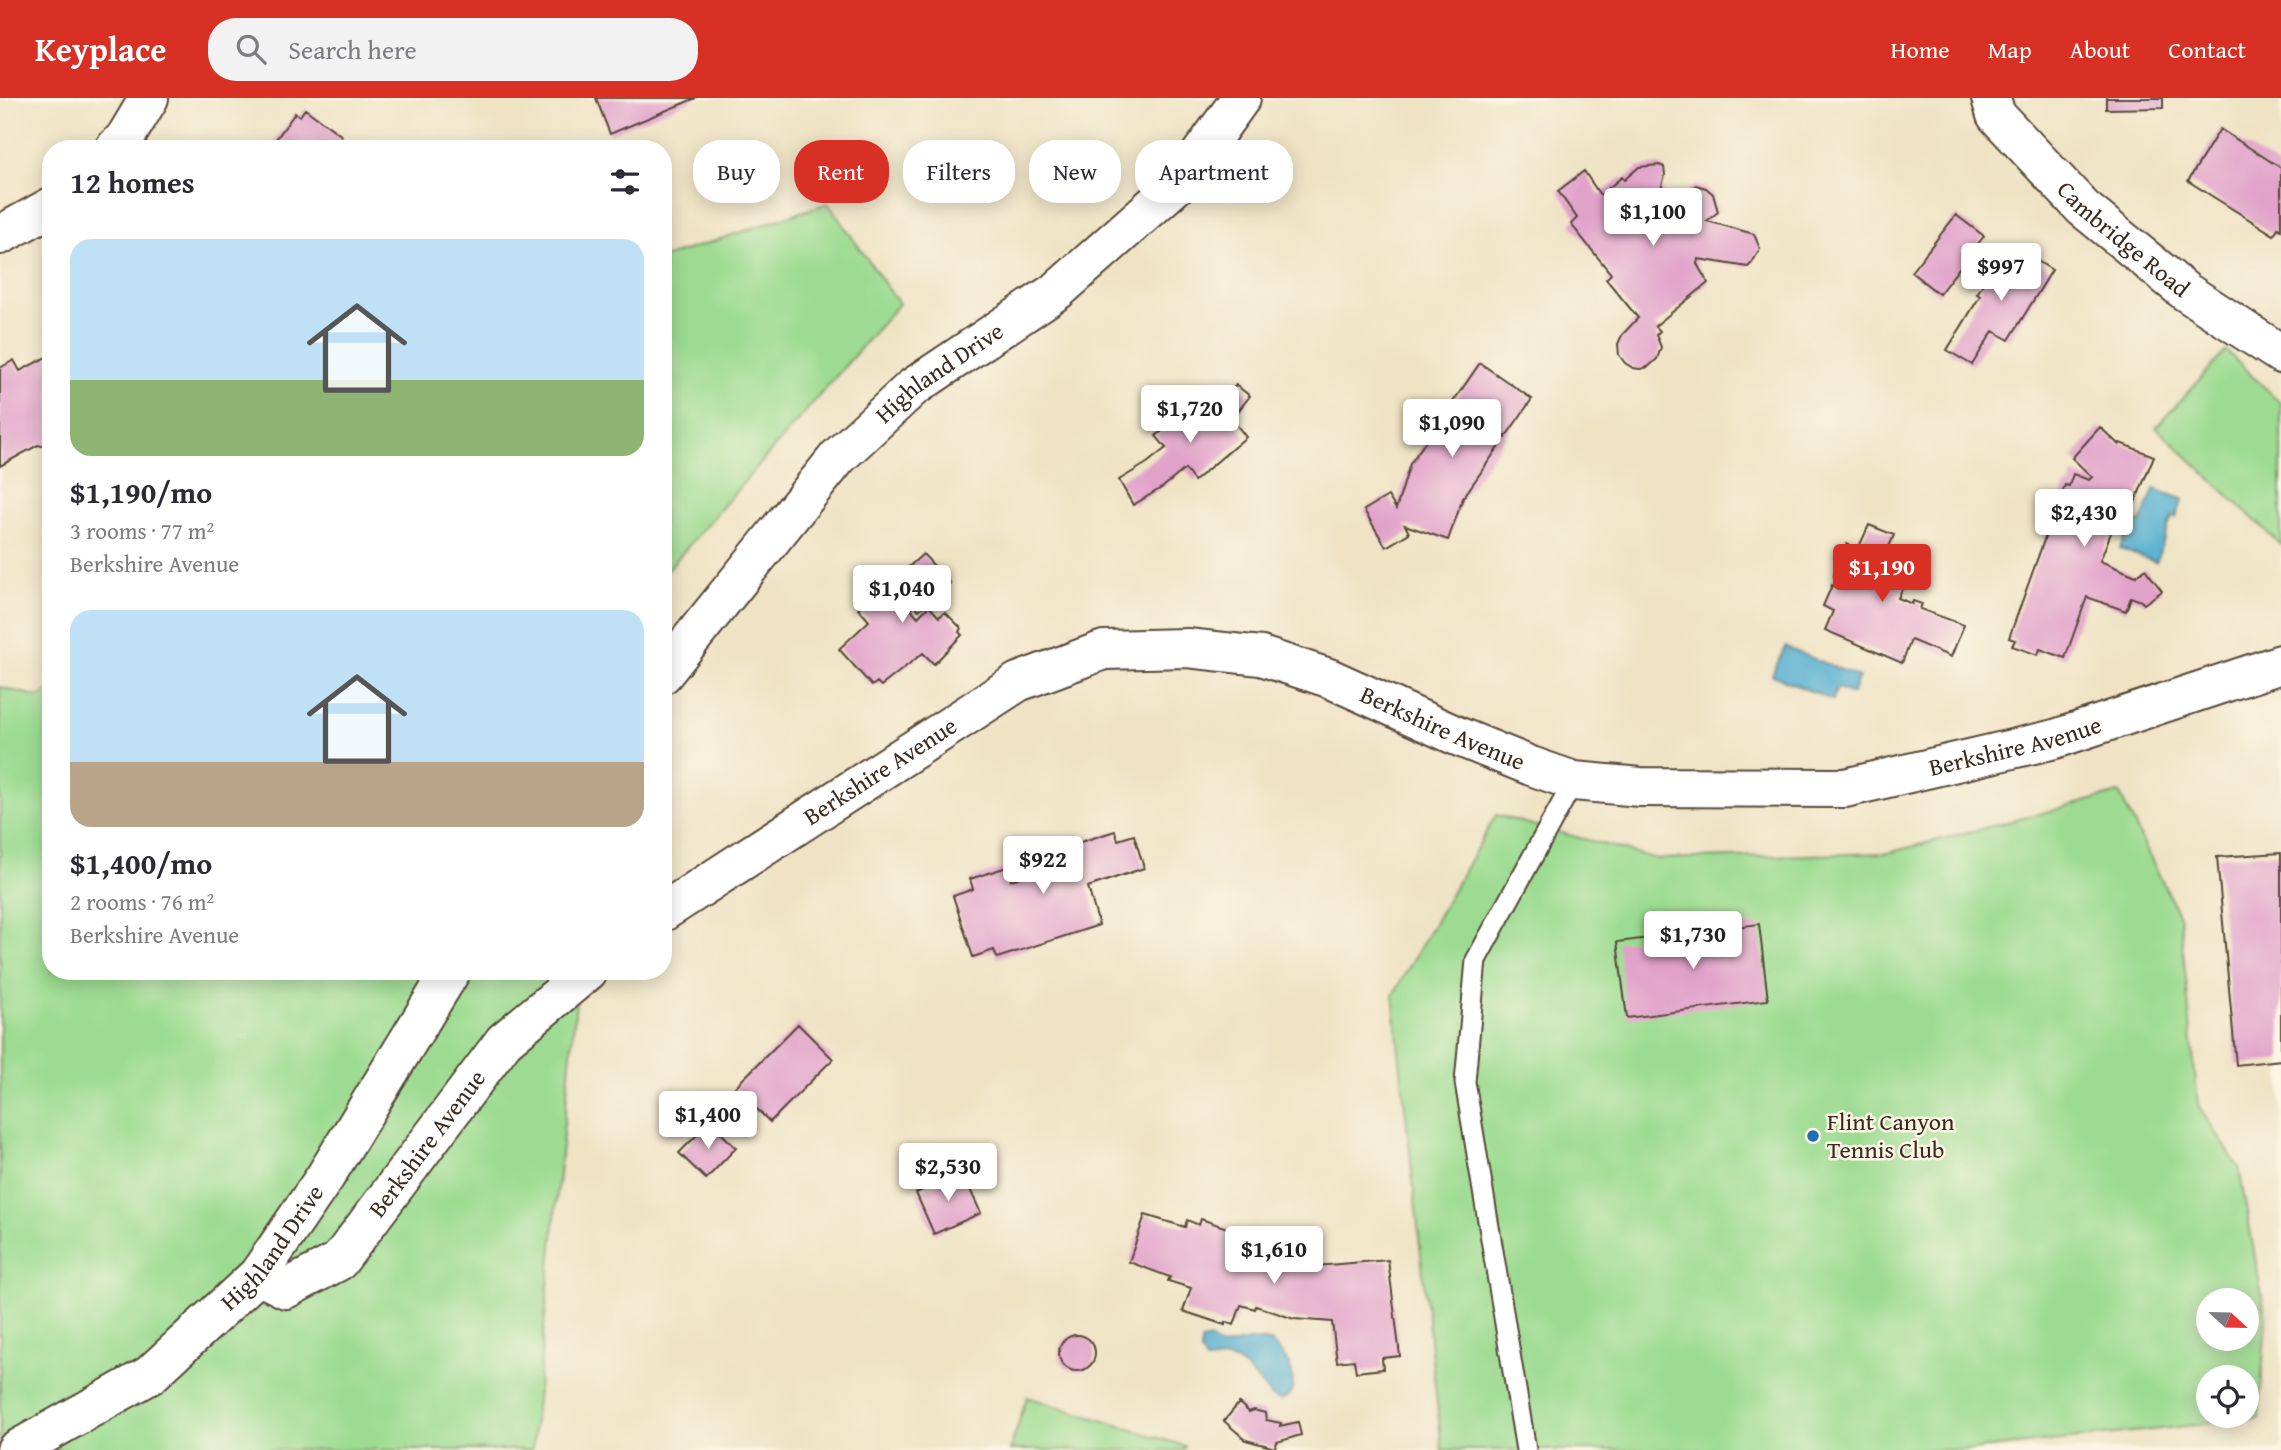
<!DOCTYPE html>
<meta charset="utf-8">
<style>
body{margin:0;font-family:"Gentium Book Plus",serif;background:#f2f2f3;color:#2b2b33;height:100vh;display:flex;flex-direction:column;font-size:26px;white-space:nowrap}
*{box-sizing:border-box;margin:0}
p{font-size:23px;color:#7c7c81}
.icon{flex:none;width:38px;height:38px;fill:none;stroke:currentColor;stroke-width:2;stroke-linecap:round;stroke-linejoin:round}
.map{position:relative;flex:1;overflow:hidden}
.details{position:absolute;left:42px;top:42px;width:630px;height:840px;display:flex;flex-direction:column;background:#fff;border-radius:28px;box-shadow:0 4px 18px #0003}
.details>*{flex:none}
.guide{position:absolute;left:693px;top:42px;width:665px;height:63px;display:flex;gap:14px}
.needle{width:46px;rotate:112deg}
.tools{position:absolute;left:2196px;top:1190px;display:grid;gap:14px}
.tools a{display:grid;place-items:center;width:63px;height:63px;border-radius:50%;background:#fff;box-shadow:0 4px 18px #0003;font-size:35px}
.price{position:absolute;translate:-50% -60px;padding:0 16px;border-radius:7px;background:#fff;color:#222;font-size:23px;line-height:46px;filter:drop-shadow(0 2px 4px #0008)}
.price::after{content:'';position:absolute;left:50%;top:42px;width:21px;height:16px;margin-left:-10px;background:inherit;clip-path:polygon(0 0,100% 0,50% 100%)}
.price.on{background:#d93025;color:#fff}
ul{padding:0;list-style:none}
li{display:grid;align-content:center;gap:14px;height:371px;padding:0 28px}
li span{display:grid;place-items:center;height:217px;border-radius:21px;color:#555}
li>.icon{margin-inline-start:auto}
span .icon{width:126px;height:126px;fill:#fffc;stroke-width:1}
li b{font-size:30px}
h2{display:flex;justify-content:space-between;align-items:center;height:84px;padding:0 28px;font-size:30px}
.tag{padding:0 24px;border-radius:28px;background:#fff;box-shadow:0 4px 18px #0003;font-size:24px;line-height:63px}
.tag.on{background:#d93025;color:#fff}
header{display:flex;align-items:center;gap:42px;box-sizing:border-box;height:98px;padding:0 35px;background:#d93025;color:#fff}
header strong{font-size:33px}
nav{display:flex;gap:38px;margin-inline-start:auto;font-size:24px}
.search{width:490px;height:63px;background:#f2f2f3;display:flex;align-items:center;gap:18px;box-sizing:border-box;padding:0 24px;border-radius:28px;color:#7c7c81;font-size:26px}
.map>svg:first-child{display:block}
.green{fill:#9cdb91;stroke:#6c8258;stroke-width:2;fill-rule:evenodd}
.water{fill:#52afd0;stroke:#466c77;stroke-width:2}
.building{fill:#e1a2ca}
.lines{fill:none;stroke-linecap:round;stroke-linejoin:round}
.lane-casing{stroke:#564637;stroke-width:23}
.street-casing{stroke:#564637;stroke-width:42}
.secondary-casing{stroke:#564637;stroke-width:42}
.lane{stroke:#fff;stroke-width:19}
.street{stroke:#fff;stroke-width:38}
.secondary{stroke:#fff;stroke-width:38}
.poi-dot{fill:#1f6fb2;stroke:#fcf5e5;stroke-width:2.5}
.labels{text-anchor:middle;stroke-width:5;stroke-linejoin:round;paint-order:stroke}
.street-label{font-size:24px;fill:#3b2a1e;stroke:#fcf5e5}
.poi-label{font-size:24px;fill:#3b2a1e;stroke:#fcf5e5;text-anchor:start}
</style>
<header>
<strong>Keyplace</strong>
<div class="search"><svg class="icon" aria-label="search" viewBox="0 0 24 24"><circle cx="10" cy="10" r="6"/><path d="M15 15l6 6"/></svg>Search here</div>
<nav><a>Home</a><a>Map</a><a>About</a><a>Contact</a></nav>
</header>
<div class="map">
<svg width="2281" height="1352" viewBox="0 0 2281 1352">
<rect width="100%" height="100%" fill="#fcf5e5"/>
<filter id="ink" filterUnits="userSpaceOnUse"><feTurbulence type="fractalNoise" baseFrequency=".0143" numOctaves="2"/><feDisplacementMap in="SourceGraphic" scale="14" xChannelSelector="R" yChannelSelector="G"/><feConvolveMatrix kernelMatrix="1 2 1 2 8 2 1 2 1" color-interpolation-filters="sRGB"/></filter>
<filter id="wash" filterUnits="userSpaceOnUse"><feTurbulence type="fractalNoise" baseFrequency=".00686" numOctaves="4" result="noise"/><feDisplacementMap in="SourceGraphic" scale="28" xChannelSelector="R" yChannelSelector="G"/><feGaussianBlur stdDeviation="1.57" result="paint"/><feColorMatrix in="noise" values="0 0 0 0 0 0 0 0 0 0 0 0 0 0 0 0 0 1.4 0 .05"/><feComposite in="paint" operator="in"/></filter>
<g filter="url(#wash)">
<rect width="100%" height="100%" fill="#efe3c4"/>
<path class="green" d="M 828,105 L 899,206 L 663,477 L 663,160 Z
M 2226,253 L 2281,305 L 2281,447 L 2156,329 Z
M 0,589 L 39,599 L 51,590 L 51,873 L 579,873 L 532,1352 L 0,1352 Z
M 2119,695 L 2180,820 L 2198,1007 L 2239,1070 L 2266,1221 L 2259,1320 L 1971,1352 L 1442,1352 L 1393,897 L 1496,717 L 1657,761 L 1888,755 ZM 2208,1202 L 2247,1202 L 2247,1241 L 2208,1241 ZM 2208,1279 L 2247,1279 L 2247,1318 L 2208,1318 Z
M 1027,1299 L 1185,1348 L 1183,1352 L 1010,1352 Z"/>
<path class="water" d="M 2154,391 L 2183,401 L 2176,420 L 2172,419 L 2156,464 L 2120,451 L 2131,422 L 2141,425 Z
M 1785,549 L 1859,579 L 1852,596 L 1837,590 L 1832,602 L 1772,577 Z
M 1210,1241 L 1221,1249 L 1253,1242 L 1271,1244 C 1287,1259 1299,1277 1290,1298 L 1281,1302 L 1271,1299 C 1264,1288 1243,1264 1229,1261 C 1223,1260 1213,1263 1206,1263 L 1201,1254 L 1201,1243 Z"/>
<g id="blocks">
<path class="building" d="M 596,0 L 696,0 L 610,36 Z
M 2106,0 L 2163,0 L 2163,10 L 2106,11 Z
M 305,11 L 342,38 L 332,51 L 269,51 L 295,15 L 300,18 Z
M 2220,31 L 2281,70 L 2281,132 L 2278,130 L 2274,137 L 2188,83 Z
M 1659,67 L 1664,69 L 1665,77 L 1661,91 L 1667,99 L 1682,97 L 1696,87 L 1706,90 L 1713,96 L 1718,114 L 1707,123 L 1754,136 L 1760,151 L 1752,165 L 1748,169 L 1698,161 L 1697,166 L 1708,185 L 1655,228 L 1660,233 L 1656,237 L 1661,249 L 1657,261 L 1648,269 L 1640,271 L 1633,270 L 1625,265 L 1619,257 L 1618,246 L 1622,237 L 1638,220 L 1606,181 L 1611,176 L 1571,126 L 1577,120 L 1558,93 L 1584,73 L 1600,97 L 1622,79 L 1624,82 L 1639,69 Z
M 1956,117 L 1984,138 L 1939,196 L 1911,174 Z
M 2012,147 L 2052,172 L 2009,242 L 1993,233 L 1972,267 L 1947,252 L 1980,198 L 1977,196 L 2003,153 L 2007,155 Z
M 48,258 L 51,264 L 51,297 L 49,298 L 51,301 L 51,347 L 46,349 L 38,347 L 0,368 L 0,270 L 14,262 L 20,273 Z
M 1480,265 L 1532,301 L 1463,400 L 1448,442 L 1405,427 L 1409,435 L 1386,449 L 1364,412 L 1388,398 L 1396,411 L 1410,366 Z
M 1236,287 L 1250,298 L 1232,321 L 1246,339 L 1194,383 L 1185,371 L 1163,389 L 1133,407 L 1119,382 L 1147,365 L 1166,350 L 1156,338 L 1210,295 L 1219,307 Z
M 2100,329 L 2119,347 L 2120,345 L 2154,358 L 2131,414 L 2121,409 L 2100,463 L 2136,478 L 2145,471 L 2162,493 L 2144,506 L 2141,503 L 2131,499 L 2126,513 L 2087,499 L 2065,560 L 2040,551 L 2038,557 L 2012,548 L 2015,542 L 2009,540 L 2048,431 L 2053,433 L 2058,419 L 2054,418 L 2065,387 L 2069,388 L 2073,376 L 2089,382 L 2092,379 L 2072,360 Z
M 1869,427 L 1894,437 L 1886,456 L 1899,462 L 1892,477 L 1906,483 L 1898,500 L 1912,506 L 1913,503 L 1922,506 L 1920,511 L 1964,527 L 1951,559 L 1911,542 L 1902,565 L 1825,532 L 1833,513 L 1823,508 L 1832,487 L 1838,490 L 1840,485 L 1844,487 L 1846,483 L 1834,478 L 1847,446 L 1858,451 Z
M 923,456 L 950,485 L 919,512 L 914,507 L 910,510 L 918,519 L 929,508 L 939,519 L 945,514 L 961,530 L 959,534 L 962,537 L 934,566 L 923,555 L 881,588 L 877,584 L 872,588 L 839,551 L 869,523 L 858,510 L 889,482 L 891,485 Z
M 1115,733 L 1118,742 L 1134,737 L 1144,770 L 1088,789 L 1099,827 L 997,860 L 994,852 L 973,859 L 953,798 L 973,791 L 970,781 L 1007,769 L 1011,782 L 1034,775 L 1030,760 Z
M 2281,755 L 2281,962 L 2236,967 L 2217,759 Z
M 1759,826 L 1768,902 L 1627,920 L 1617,844 Z
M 798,926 L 833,961 L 770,1024 L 735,989 Z
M 710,1024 L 736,1050 L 706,1081 L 679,1055 Z
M 962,1074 L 981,1115 L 934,1136 L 916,1095 Z
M 1145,1117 L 1185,1129 L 1187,1122 L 1199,1127 L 1201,1121 L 1239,1134 L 1237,1140 L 1315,1168 L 1388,1162 L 1400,1258 L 1382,1260 L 1383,1271 L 1356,1274 L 1354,1262 L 1337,1264 L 1332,1224 L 1294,1221 L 1256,1208 L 1255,1211 L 1241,1207 L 1234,1227 L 1225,1224 L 1225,1227 L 1183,1213 L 1191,1190 L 1168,1183 L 1170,1179 L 1129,1164 Z
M1059 1255a18 18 0 1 1 36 0a18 18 0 1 1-36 0Z
M 1239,1305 L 1249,1314 L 1254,1312 L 1265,1315 L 1266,1322 L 1281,1325 L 1280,1328 L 1298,1324 L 1301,1337 L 1277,1344 L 1275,1350 L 1246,1342 L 1224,1323 Z"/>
</g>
</g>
<g filter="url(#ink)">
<use href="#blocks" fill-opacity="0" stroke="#564637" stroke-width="2"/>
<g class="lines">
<g class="lane-casing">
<path id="lane" d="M 1526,1352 L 1465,984 L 1476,862 L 1574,683"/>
</g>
<g class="street-casing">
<g id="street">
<path id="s1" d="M 1991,0 L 1996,17 L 2083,110 L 2186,194 L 2281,256"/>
<path d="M 114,51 L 125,40 L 149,0"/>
<path d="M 0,137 L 51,109"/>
</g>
</g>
<g class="secondary-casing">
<g id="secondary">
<path id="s2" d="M 663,576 L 838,359 L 912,290 L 1058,192 L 1182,82 L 1241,0"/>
<path id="s3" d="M 663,814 L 1018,584 L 1104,552 L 1187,550 L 1261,558 L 1329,580 L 1457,638 L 1531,668 L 1574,683 L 1640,689 L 1845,690 L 2055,641 L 2281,566"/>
<path id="s4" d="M 258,1177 L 286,1191 L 339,1163 L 504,943 L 588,873"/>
<path id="s5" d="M 16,1352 L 150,1277 L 258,1177 L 325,1079 L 451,873"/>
</g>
</g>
<use href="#lane" class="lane"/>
<use href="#street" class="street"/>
<use href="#secondary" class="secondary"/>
</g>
</g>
<circle class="poi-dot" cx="1813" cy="1038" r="7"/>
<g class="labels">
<g class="street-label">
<text dy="8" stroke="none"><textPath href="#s1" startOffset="196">Cambridge Road</textPath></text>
<text dy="8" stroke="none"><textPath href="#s2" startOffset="411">Highland Drive</textPath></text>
<text dy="8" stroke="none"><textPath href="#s3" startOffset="868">Berkshire Avenue</textPath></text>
<text dy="8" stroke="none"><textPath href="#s3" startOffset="1456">Berkshire Avenue</textPath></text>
<text dy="8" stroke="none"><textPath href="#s3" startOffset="259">Berkshire Avenue</textPath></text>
<text dy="8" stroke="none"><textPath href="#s4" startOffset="238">Berkshire Avenue</textPath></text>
<text dy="8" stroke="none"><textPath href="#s5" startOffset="331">Highland Drive</textPath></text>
</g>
<g class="poi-label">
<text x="1827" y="1032">Flint Canyon<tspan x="1827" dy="28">Tennis Club</tspan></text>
</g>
</g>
</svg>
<div class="tools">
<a><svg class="needle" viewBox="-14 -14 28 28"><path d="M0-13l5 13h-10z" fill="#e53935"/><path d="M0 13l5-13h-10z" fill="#7c7c81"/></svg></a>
<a><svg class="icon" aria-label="locate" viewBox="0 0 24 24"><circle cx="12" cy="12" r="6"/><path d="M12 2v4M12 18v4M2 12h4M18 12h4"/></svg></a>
</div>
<b class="price" style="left:1653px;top:150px">$1,100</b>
<b class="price" style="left:2001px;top:205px">$997</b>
<b class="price" style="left:1190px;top:347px">$1,720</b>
<b class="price" style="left:1452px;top:361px">$1,090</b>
<b class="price" style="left:2084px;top:451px">$2,430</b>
<b class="price on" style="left:1882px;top:506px">$1,190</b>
<b class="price" style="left:902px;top:527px">$1,040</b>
<b class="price" style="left:1043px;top:798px">$922</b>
<b class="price" style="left:1693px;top:873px">$1,730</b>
<b class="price" style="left:708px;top:1053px">$1,400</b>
<b class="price" style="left:948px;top:1105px">$2,530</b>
<b class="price" style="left:1274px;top:1188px">$1,610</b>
<div class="guide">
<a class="tag">Buy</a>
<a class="tag on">Rent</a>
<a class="tag">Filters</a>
<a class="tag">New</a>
<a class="tag">Apartment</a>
</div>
<section class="details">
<h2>12 homes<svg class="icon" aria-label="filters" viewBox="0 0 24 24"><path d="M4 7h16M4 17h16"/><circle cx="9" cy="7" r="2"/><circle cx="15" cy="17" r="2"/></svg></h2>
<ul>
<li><span style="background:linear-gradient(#bfe0f5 65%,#8fb573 0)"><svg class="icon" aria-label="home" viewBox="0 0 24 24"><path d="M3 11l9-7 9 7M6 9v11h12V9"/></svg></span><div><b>$1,190/mo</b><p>3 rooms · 77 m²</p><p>Berkshire Avenue</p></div></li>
<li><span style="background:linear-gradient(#bfe0f5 70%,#b9a48a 0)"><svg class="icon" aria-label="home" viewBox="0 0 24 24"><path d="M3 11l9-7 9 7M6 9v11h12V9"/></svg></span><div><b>$1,400/mo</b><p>2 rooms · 76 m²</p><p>Berkshire Avenue</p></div></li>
</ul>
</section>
</div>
